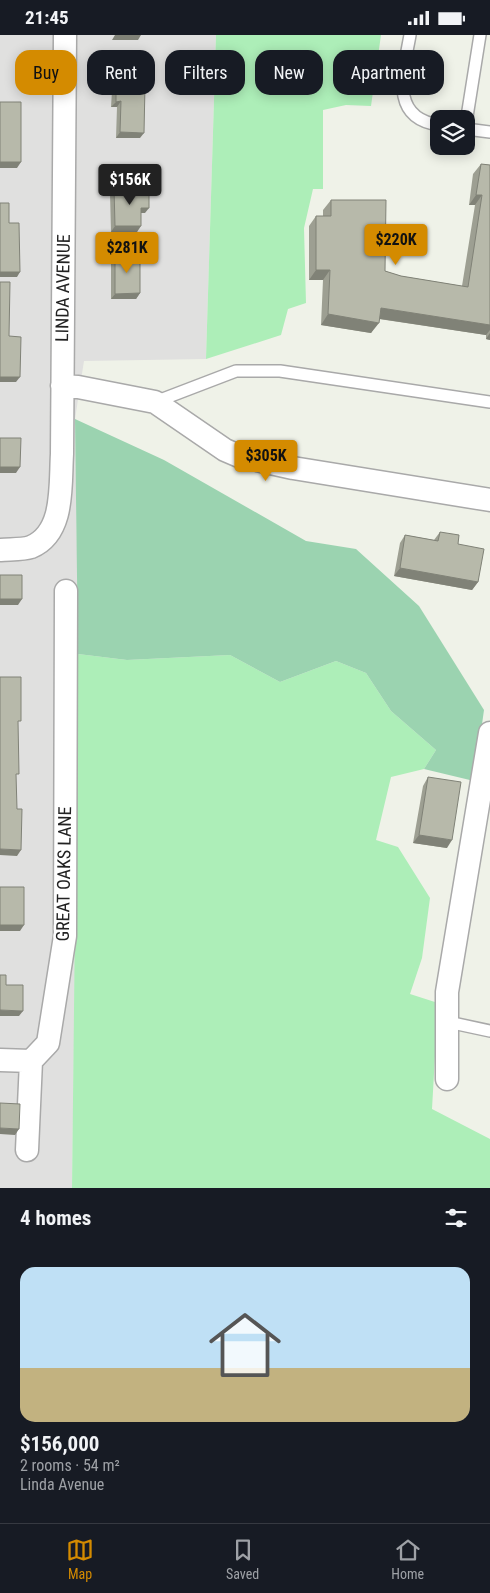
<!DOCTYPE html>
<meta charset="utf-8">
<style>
body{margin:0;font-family:"Roboto Condensed",sans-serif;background:#20242c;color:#f1f3f6;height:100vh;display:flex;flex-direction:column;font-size:19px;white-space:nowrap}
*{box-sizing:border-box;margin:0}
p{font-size:16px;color:#9ea1a6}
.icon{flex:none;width:28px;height:28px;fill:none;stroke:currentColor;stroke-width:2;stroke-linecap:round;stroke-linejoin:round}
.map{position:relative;height:1153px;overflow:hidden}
.panel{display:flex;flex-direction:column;background:#171b24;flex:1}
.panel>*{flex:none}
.guide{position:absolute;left:15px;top:15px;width:460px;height:45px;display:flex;gap:10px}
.fabs{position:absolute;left:430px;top:75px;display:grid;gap:10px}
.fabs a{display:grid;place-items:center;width:45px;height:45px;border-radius:10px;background:#171b24;box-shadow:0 2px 12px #0003;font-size:25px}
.price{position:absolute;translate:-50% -42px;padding:0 11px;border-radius:5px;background:#d48b00;color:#111;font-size:16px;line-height:32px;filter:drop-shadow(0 1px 2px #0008)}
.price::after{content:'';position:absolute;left:50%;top:30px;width:15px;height:11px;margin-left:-8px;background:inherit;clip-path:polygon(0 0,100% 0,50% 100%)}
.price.on{background:#222;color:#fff}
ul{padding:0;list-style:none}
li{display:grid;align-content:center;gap:10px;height:265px;padding:0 20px}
li span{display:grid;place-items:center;height:155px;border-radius:15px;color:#555}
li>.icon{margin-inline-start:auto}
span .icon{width:90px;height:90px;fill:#fffc;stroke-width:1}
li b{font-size:21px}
h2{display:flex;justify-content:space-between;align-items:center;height:60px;padding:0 20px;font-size:21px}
.pill{padding:0 18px;border-radius:15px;background:#171b24;box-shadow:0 2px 12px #0003;font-size:18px;line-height:45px}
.pill.on{background:#d48b00;color:#111}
.status{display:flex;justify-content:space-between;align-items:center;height:35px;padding:0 25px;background:#171b24;direction:ltr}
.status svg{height:14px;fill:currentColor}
.tabs{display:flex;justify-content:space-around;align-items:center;height:70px;border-top:1px solid #363941;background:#171b24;font-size:14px;color:#9ea1a6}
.tabs a{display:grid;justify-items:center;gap:2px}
.tabs .on{color:#d48b00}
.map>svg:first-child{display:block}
.residential{fill:#e0e0df}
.grass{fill:#adeeb8}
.forest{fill:#9bd3b0}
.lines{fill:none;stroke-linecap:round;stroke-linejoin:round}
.service-casing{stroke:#a9a9a9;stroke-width:14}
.minor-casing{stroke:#a9a9a9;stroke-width:25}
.service{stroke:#fff;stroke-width:11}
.minor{stroke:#fff;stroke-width:22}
.wall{fill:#9d9f92}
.shaded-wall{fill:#808277}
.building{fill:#b7b9aa;stroke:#808277}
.labels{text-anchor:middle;stroke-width:5;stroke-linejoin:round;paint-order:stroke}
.street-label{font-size:18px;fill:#222;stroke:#fff}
</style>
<div class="status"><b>21:45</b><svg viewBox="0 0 49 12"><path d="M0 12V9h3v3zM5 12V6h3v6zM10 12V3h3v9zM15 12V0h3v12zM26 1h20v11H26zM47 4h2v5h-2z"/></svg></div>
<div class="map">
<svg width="490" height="1153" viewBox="0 0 490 1153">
<rect width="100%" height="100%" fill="#eff2e8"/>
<path class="residential" d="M 0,0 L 216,0 L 206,324 L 84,326 L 75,384 L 79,648 L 72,1153 L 0,1153 Z"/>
<path class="grass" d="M 216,0 L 381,0 L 371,71 L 346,70 L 323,75 L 323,154 L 313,154 L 304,193 L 306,268 L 288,274 L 281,300 L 206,324 Z
M 78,619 L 127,625 L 230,620 L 280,647 L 336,626 L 366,638 L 391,676 L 436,715 L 424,734 L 391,742 L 376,805 L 398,812 L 430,863 L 422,923 L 410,959 L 438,968 L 432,1074 L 490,1104 L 490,1153 L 72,1153 Z"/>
<path class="forest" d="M 75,384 L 164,425 L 306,506 L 356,514 L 419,571 L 484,675 L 474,746 L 424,734 L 436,715 L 391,676 L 366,638 L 336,626 L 280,647 L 230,620 L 127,625 L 78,619 Z"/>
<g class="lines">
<g class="service-casing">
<path id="service" d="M 410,0 C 404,35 388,83 439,90
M 466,88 L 480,0
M 466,94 L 490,97
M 155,367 L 236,336 L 280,336 L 490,367
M 448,987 L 490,996"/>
</g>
<g class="minor-casing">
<path id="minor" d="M 62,351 L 78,352 L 155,367 L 225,415 L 239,421 L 293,433 L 490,465
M 0,515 C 9,514 22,515 31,512 C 65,498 60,450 62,419 L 65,0
M 0,1025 L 31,1026
M 447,1044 L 447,957 L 490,698
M 27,1115 L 31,1026 L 48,1008 L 65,901 L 66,556"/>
</g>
<use href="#service" class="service"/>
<use href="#minor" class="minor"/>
</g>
<path class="wall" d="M 116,50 L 140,103 L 116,103 L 117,72 L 111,72 L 112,56 Z
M 481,129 L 490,130 L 490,305 L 486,304 L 486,300 L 379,284 L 371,298 L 321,290 L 323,245 L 309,245 L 309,191 L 316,181 L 323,181 L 323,175 L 331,165 L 385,236 L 401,241 L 462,251 L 475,170 L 469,170 L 473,139 Z
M 114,153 L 145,178 L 141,178 L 137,197 L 111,197 L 110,158 Z
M 115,220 L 140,258 L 136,264 L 111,264 L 111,226 Z
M 440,497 L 458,509 L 478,547 L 472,555 L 394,541 L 400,508 L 405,500 L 434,505 Z
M 428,742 L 447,813 L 413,808 L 423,751 Z"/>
<path class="shaded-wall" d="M 115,0 L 141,0 L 138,5 L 112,5 Z
M 121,66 L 117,72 L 111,72 L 116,67 Z
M 120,97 L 144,98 L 140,103 L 116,103 Z
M 0,127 L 21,127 L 17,133 L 0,133 Z
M 476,160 L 482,160 L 475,170 L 469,170 Z
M 141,173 L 149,173 L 145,178 L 136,178 Z
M 115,191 L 141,191 L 137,197 L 111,197 Z
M 316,235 L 330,235 L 323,245 L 309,245 Z
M 0,237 L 20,237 L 17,242 L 0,242 Z
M 140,258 L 136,264 L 111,264 L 115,259 Z
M 381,273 L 490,290 L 490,295 L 486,300 L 374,283 Z
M 328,279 L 379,288 L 371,298 L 321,290 Z
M 490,298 L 490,305 L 486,304 Z
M 0,342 L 20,342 L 16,347 L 0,347 Z
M 0,432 L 20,432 L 16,438 L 0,438 Z
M 400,533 L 478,547 L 472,555 L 394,541 Z
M 0,564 L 22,564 L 18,570 L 0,570 Z
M 419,800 L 452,805 L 447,813 L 413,808 Z
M 0,814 L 21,815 L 17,821 L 0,820 Z
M 0,890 L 24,890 L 20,896 L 0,896 Z
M 0,975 L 23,976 L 19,981 L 0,981 Z
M 0,1093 L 19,1094 L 15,1100 L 0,1099 Z"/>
<path class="building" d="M 116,50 L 145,50 L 144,98 L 120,97 L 121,66 L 116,67 Z
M 0,67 L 21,67 L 21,127 L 0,127 Z
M 481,129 L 490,130 L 490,290 L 381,273 L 379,288 L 328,279 L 330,235 L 316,235 L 316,181 L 331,181 L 331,165 L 386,165 L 385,236 L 401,241 L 468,252 L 482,160 L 476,160 Z
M 114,153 L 149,153 L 149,173 L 141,173 L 141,191 L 115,191 Z
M 0,168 L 9,168 L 9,188 L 19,188 L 20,237 L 0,237 Z
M 115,220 L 140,220 L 140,258 L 115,259 Z
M 0,247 L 10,247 L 9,301 L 21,302 L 20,342 L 0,342 Z
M 0,403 L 21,403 L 20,432 L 0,432 Z
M 440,497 L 459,500 L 458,509 L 484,514 L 478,547 L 400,533 L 405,500 L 438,506 Z
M 0,540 L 22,540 L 22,564 L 0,564 Z
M 0,642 L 21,642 L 21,686 L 18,686 L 19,739 L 16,739 L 17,774 L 22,774 L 21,815 L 0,814 Z
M 428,742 L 461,747 L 452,805 L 419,800 Z
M 0,852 L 24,852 L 24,890 L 0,890 Z
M 0,940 L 6,940 L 6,950 L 23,950 L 23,976 L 0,975 Z
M 0,1068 L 20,1069 L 19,1094 L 0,1093 Z"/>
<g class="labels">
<g class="street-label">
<text transform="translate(63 253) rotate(-89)" y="6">LINDA AVENUE</text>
<text transform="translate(64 839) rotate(-89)" y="6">GREAT OAKS LANE</text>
</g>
</g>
</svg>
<div class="fabs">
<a><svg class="icon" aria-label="layers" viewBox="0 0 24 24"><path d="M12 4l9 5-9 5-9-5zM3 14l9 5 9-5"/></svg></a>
</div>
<b class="price on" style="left:130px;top:171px">$156K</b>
<b class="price" style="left:396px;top:231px">$220K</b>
<b class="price" style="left:127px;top:239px">$281K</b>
<b class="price" style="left:266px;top:447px">$305K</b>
<div class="guide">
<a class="pill on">Buy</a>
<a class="pill">Rent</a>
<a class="pill">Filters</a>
<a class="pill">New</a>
<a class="pill">Apartment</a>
</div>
</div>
<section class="panel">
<h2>4 homes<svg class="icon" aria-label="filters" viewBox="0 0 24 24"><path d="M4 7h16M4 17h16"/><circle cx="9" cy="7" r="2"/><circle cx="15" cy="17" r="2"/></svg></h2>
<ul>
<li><span style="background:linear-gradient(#bfe0f5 65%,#c2b280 0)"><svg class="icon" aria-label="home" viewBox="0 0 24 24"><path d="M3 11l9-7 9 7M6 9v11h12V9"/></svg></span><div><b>$156,000</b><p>2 rooms · 54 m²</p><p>Linda Avenue</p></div></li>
</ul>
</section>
<nav class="tabs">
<a class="on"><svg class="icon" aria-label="map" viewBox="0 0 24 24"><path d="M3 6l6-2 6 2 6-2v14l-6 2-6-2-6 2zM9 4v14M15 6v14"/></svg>Map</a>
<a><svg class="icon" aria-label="saved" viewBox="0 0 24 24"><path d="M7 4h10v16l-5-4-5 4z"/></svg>Saved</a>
<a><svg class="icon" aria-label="home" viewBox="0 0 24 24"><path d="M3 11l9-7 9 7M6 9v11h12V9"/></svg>Home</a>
</nav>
